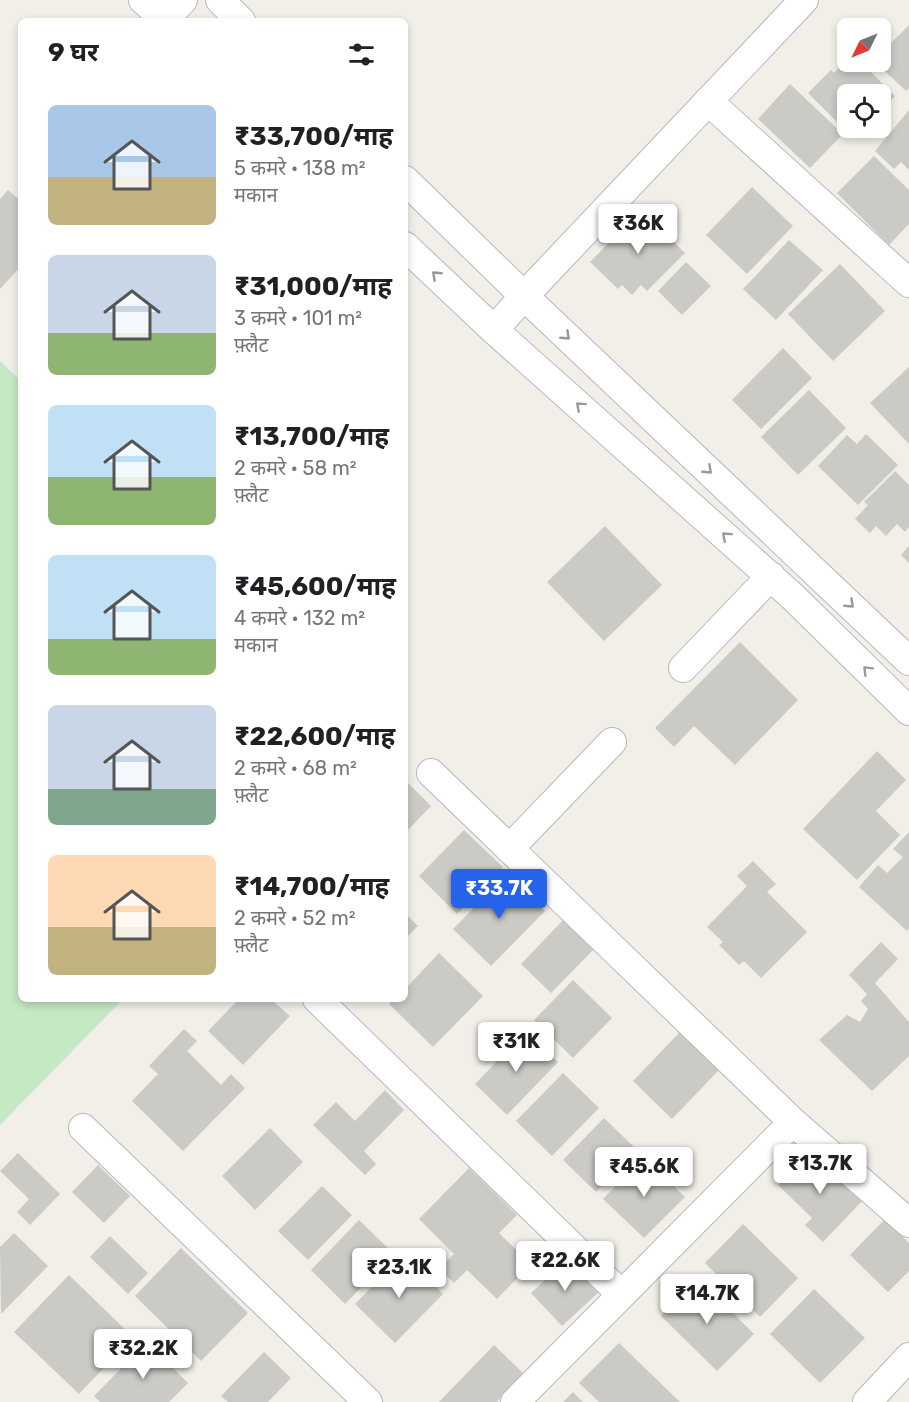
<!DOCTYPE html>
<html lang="hi">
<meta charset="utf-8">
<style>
body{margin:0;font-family:Rubik,"Noto Sans Devanagari",sans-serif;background:#f6f6f6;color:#202124;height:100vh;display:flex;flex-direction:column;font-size:22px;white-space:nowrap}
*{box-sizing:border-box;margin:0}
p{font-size:20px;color:#757577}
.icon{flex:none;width:33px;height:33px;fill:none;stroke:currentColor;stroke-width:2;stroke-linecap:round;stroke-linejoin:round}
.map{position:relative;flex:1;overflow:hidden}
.side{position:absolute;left:18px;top:18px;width:390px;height:984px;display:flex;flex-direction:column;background:#fff;border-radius:9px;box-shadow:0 3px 9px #0003}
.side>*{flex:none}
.needle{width:39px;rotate:227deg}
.controls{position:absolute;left:837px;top:18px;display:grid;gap:12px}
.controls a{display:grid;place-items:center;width:54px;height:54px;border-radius:9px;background:#fff;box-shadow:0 3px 9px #0003;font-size:30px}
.price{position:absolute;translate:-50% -51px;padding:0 14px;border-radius:6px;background:#fff;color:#222;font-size:20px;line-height:39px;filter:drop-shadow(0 2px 3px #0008)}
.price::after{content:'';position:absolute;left:50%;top:36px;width:18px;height:14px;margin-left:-9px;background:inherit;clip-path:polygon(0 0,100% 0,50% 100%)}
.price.current{background:#2563eb;color:#fff}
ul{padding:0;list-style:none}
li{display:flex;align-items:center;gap:18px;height:150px;padding:0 30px}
li span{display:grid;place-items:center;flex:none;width:168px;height:120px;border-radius:9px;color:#555}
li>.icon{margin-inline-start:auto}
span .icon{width:72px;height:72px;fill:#fffc;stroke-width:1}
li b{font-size:26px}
h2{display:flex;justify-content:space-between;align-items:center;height:72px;padding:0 30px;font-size:26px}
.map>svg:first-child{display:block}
.green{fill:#c5e8c5}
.building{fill:#cccac5}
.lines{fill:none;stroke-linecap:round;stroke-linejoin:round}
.minor-casing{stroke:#b5b8bc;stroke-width:30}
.minor{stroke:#fff;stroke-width:28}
.oneway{stroke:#979a9d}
</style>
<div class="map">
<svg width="909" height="1402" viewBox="0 0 909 1402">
<rect width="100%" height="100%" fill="#f1efe8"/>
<path class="green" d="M 0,361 L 21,381 L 21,999 L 123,999 L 0,1125 Z"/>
<path class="building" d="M 909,25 L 909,88 L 906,91 L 875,62 L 880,62 L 880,54 Z
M 848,59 L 848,62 L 861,62 L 895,96 L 880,111 L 880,94 L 848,94 L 848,128 L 864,128 L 853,138 L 808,93 L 831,70 L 834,73 Z
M 790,84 L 843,134 L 810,168 L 758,119 Z
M 909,110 L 909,170 L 901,162 L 894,169 L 875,151 Z
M 874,156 L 909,190 L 909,224 L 889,245 L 837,193 Z
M 752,187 L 793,226 L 747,274 L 706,235 Z
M 8,190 L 21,201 L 21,266 L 0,289 L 0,199 Z
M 641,210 L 685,253 L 647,291 L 641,285 L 632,295 L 622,285 L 618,289 L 590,262 Z
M 789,240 L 823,270 L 776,320 L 743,289 Z
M 686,262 L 711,286 L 682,315 L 658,291 Z
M 840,264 L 885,311 L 833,361 L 788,314 Z
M 783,348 L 812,378 L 761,429 L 732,400 Z
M 909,367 L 909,444 L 870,403 Z
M 809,390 L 846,428 L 798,475 L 761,437 Z
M 866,434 L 898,465 L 858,505 L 818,466 L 847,435 L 857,444 Z
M 895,471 L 909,485 L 909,527 L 905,532 L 897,524 L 886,536 L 876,526 L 870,533 L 855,519 L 868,505 L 864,502 Z
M 605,526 L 662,585 L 604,641 L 547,582 Z
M 909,546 L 909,563 L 901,555 Z
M 740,642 L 798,700 L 735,765 L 694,726 L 674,747 L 655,728 Z
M 877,751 L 906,780 L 876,811 L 900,835 L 857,880 L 803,829 Z
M 405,780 L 431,806 L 405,833 Z
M 464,830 L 503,867 L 457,914 L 419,876 Z
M 909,832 L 909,928 L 907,931 L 859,887 L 878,865 L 887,873 L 903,857 L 893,849 Z
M 753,861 L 776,884 L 767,892 L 807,932 L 761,978 L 744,961 L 739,965 L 719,945 L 723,942 L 707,927 L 747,886 L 737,876 Z
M 507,874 L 545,911 L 491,966 L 453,929 Z
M 405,913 L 418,926 L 405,939 Z
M 565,918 L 595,948 L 551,993 L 521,964 Z
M 881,942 L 898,959 L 875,983 L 909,1022 L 909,1056 L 872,1091 L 819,1040 L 847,1015 L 860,1022 L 868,1009 L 861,1001 L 867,994 L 849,975 Z
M 439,953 L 483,996 L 433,1047 L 389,1004 L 395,999 L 405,999 L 405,989 Z
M 573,980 L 612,1018 L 573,1058 L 534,1020 Z
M 239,999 L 271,999 L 290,1016 L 243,1065 L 208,1031 Z
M 184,1029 L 197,1041 L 187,1051 L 221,1085 L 231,1074 L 245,1088 L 183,1151 L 132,1101 L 158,1074 L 149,1066 Z
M 526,1031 L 558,1062 L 507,1115 L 475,1084 Z
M 680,1032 L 719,1070 L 672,1119 L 633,1081 Z
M 563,1073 L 599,1108 L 552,1156 L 516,1121 Z
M 385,1090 L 404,1110 L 364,1151 L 376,1164 L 365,1175 L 313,1125 L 336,1102 L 355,1121 Z
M 604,1118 L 637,1150 L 596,1192 L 563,1160 Z
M 270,1128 L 303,1162 L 255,1210 L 222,1176 Z
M 812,1150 L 863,1200 L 823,1242 L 805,1225 L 812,1218 L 778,1185 Z
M 18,1153 L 60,1194 L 30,1225 L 17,1212 L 29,1199 L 0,1171 Z
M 644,1157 L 685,1197 L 644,1238 L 603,1199 Z
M 98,1165 L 130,1196 L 104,1223 L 72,1192 Z
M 469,1168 L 517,1215 L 499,1233 L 531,1264 L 497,1299 L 467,1270 L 454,1283 L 439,1269 L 454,1254 L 419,1219 Z
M 322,1186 L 352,1215 L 308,1260 L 278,1231 Z
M 885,1219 L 909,1243 L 909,1271 L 888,1292 L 850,1255 Z
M 359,1220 L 394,1254 L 345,1304 L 311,1270 Z
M 743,1224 L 798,1278 L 760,1317 L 705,1263 Z
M 14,1233 L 48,1266 L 1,1314 L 0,1247 Z
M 110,1236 L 148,1273 L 128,1294 L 90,1257 Z
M 181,1248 L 248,1313 L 201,1361 L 135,1296 Z
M 403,1255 L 443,1294 L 395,1343 L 355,1304 Z
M 568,1259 L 599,1292 L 562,1326 L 531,1293 Z
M 69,1275 L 133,1337 L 79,1394 L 14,1332 Z
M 698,1278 L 754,1334 L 717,1371 L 661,1316 Z
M 814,1289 L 865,1338 L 820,1383 L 770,1334 Z
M 147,1342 L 188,1383 L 169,1402 L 100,1402 L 94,1396 Z
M 619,1343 L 680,1402 L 599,1402 L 579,1383 Z
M 494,1345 L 524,1374 L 497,1402 L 439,1402 Z
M 264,1352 L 291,1378 L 268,1402 L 228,1402 L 221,1396 Z
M 573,1392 L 583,1402 L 563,1402 Z"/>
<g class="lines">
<g class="minor-casing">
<path id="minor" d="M 143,0 L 166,21
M 220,0 L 241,21
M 164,20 L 183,0
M 708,101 L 909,283
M 405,180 L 524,296 L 909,661
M 405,246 L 494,330 L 792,596 L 909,711
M 494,330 L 524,296 L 804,0
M 683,668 L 771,576
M 431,773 L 793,1122 L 909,1223
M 509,849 L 612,742
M 317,999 L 621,1294
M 83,1128 L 368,1402
M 515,1402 L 793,1122
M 867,1402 L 909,1357"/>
</g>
<use href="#minor" class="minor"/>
</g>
<defs><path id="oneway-chevron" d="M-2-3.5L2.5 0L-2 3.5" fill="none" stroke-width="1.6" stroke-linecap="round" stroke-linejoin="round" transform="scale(1.5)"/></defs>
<g class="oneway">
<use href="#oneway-chevron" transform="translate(436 275) rotate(-137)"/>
<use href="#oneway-chevron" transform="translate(566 336) rotate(43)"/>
<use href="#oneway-chevron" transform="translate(580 406) rotate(-138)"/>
<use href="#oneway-chevron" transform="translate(708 470) rotate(43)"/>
<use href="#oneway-chevron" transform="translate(726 536) rotate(-138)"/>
<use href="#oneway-chevron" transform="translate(850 604) rotate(43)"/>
<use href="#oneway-chevron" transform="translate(867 670) rotate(-135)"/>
</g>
</svg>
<div class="controls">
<a><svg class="needle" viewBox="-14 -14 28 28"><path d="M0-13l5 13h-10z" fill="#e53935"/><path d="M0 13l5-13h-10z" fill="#757577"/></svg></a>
<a><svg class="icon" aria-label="locate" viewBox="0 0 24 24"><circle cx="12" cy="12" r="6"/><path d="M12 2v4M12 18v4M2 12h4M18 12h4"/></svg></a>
</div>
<b class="price" style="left:638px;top:255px">₹36K</b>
<b class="price current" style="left:499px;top:920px">₹33.7K</b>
<b class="price" style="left:516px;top:1073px">₹31K</b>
<b class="price" style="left:820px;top:1195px">₹13.7K</b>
<b class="price" style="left:644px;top:1198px">₹45.6K</b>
<b class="price" style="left:565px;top:1292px">₹22.6K</b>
<b class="price" style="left:399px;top:1299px">₹23.1K</b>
<b class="price" style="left:707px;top:1325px">₹14.7K</b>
<b class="price" style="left:143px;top:1380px">₹32.2K</b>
<section class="side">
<h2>9 घर<svg class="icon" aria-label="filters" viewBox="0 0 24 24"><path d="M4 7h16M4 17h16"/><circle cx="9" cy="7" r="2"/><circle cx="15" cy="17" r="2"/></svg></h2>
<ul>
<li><span style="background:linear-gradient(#a9c7e8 60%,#c2b280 0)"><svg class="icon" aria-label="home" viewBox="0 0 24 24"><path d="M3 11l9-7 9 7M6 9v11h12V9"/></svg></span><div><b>₹33,700/माह</b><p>5 कमरे · 138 m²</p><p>मकान</p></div></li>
<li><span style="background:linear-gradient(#c9d6e8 65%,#8fb573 0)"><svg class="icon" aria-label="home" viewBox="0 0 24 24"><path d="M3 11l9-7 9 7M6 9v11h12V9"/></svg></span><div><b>₹31,000/माह</b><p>3 कमरे · 101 m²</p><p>फ़्लैट</p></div></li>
<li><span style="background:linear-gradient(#bfe0f5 60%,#8fb573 0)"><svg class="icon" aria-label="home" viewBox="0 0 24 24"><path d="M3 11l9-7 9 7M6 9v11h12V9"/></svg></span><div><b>₹13,700/माह</b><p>2 कमरे · 58 m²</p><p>फ़्लैट</p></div></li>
<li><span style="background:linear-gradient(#bfe0f5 70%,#8fb573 0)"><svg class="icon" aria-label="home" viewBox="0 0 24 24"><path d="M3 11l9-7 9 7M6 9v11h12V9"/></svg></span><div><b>₹45,600/माह</b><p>4 कमरे · 132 m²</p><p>मकान</p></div></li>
<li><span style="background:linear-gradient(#c9d6e8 70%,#7fa58c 0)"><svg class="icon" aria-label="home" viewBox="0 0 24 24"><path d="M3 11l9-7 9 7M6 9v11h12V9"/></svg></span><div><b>₹22,600/माह</b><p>2 कमरे · 68 m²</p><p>फ़्लैट</p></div></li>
<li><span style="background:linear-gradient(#ffd9b3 60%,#c2b280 0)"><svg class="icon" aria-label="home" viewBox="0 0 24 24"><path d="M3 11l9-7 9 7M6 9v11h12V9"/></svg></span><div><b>₹14,700/माह</b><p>2 कमरे · 52 m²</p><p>फ़्लैट</p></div></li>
</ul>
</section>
</div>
